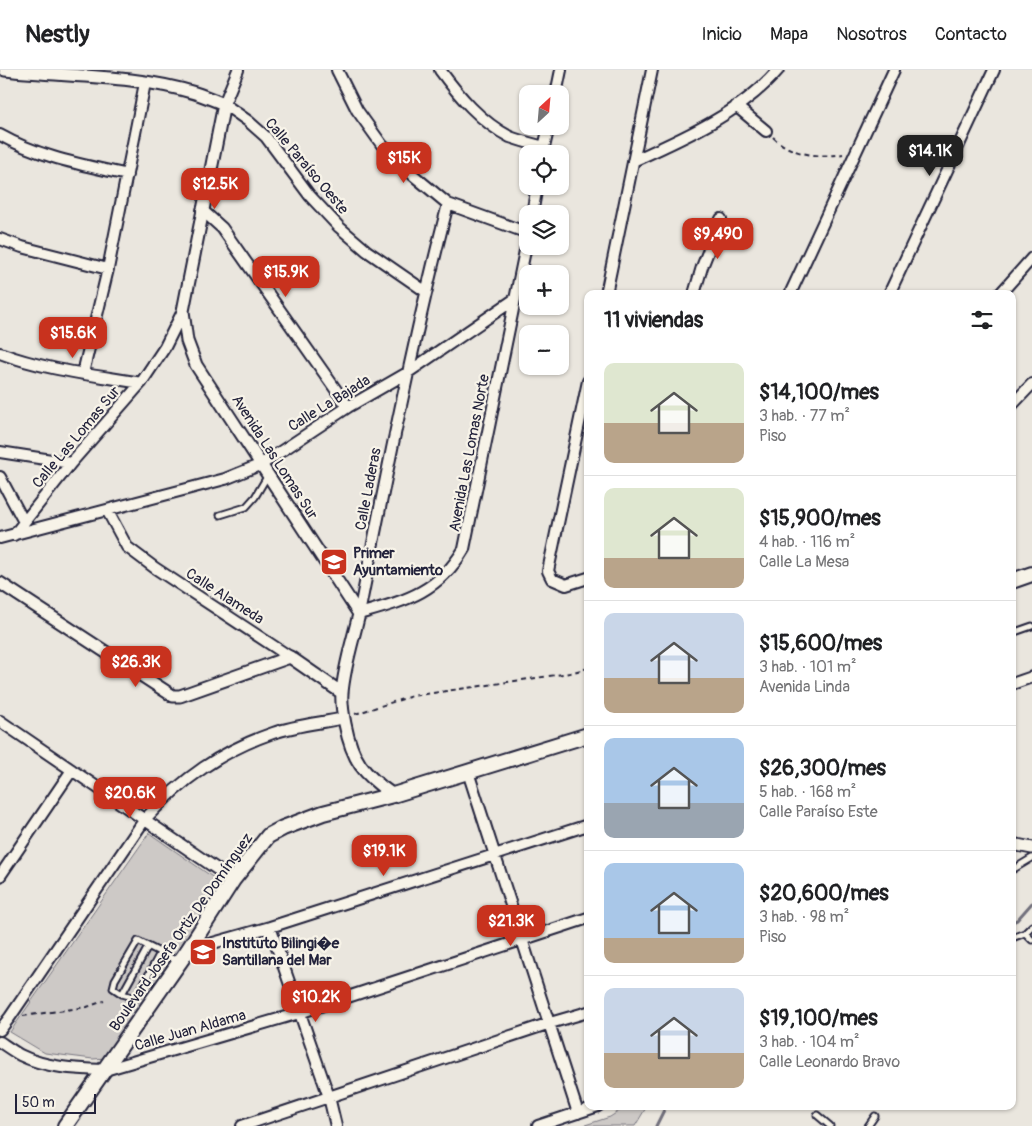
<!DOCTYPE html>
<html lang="es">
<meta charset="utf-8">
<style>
body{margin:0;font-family:Pangolin,sans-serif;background:#f6f6f6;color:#202124;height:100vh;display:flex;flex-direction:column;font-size:19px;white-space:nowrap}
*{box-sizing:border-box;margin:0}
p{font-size:16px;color:#757577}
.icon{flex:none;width:28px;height:28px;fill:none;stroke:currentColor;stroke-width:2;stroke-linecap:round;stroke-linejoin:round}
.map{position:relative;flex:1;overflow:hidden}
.sheet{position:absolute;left:584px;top:220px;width:432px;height:820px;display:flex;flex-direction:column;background:#fff;border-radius:10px;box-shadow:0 1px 4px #0004}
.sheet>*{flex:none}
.needle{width:32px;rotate:26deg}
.tools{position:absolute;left:519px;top:15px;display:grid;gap:10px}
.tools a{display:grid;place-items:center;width:50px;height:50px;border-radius:10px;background:#fff;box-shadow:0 1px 4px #0004;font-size:25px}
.scale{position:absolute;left:15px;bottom:12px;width:81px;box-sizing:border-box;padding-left:5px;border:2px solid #22223b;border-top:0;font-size:14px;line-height:18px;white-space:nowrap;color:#22223b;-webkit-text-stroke:4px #f7f3e8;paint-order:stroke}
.price{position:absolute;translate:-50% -42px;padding:0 11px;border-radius:10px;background:#c8321e;color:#fff;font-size:16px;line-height:32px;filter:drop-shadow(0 1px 2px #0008)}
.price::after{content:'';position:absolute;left:50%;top:30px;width:15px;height:11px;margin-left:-8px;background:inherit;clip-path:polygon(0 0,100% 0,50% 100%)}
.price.current{background:#222;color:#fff}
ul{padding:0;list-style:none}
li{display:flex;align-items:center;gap:15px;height:125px;padding:0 20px}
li+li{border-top:1px solid #e0e0e0}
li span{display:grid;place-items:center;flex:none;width:140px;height:100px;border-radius:10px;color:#555}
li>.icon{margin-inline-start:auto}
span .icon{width:60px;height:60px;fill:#fffc;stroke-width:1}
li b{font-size:21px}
h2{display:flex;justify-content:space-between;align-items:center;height:60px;padding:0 20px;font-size:21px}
header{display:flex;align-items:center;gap:30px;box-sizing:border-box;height:70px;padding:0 25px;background:#fff;border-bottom:1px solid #e0e0e0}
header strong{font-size:24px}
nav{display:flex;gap:28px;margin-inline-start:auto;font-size:18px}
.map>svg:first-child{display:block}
.green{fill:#cdc9c6;stroke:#787680}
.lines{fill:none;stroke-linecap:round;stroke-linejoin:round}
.stream{stroke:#716f7b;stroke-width:3}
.service-casing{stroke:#22223b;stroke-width:9}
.minor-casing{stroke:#22223b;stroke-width:14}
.tertiary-casing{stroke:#22223b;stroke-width:15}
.secondary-casing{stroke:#22223b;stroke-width:18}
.path{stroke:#22223b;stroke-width:2;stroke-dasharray:5 4;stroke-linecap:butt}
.service{stroke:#f7f3e8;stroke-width:5}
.minor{stroke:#f7f3e8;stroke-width:10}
.tertiary{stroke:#f7f3e8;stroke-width:11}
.secondary{stroke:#f7f3e8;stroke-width:14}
.labels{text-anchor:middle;stroke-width:4.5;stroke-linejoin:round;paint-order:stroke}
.street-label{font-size:15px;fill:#22223b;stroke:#f7f3e8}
.poi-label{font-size:15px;font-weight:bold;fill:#22223b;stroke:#f7f3e8;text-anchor:start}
</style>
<header>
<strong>Nestly</strong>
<nav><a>Inicio</a><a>Mapa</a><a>Nosotros</a><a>Contacto</a></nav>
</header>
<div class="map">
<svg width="1032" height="1056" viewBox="0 0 1032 1056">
<rect width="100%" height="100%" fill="#eae6de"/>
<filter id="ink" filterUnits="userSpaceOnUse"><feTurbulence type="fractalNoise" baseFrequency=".02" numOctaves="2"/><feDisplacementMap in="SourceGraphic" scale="10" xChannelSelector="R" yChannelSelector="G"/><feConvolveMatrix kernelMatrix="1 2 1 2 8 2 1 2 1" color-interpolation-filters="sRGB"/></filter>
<g filter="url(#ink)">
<path class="green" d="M 149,763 L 224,815 L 106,988 L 93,989 L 45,983 L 10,962 Z
M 627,1036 L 647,1036 L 635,1056 L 582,1056 L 610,1047 Z"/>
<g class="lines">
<path class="stream" d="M 1012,852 L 1017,850 L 1032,833
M 656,1056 L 666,1036"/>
<g class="service-casing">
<path id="service" d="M 220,445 L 246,437 L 255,427 L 268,405
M 1012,563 L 1032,556
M 1012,800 L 1032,788
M 1032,856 L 1025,863 L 1032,870
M 1012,868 L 1025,863
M 160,883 L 136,928 L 122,924 L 113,918 L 115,910 L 138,871 L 179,892
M 122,924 L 148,877
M 817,1045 L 830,1056
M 868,1056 L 875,1046"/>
</g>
<g class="minor-casing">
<path id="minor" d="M 238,0 L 224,34 L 248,51 L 266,67 L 310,126 L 339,157 L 367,181 L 425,221
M 337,0 L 357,40 L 382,75 L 413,105 L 448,134 L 528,163
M 440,0 C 459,26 481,52 510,67 C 521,71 533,74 544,77
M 556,24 L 561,0
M 736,36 L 766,61
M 0,65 C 39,87 84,95 127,105
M 543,82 L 549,56
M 633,91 C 684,68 741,43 778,0
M 448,134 C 413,269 386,406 359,544 C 404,531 438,523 464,479 L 528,166
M 202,140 L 222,158 L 348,337
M 532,144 L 537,116
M 0,169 L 22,177 L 108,199
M 606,224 L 652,0
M 694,224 L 702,197 L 721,149
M 790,224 L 894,0
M 889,224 L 994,0
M 1000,224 L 1032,188
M 0,283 C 45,300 94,305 141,313
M 83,303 L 108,199 L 145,13
M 588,311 L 548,501 L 552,509 L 566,515 L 588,508
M 1012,335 L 1032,314
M 0,382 L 71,393
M 0,407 L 24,452
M 107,440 L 127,477 L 155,498 L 290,587
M 14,465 L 71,393 L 141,313 L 165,277 L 183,241
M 0,468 L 225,409 L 262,394 L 348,337 L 407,303 L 515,229
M 1012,614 L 1032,607
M 0,651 L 233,810
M 468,702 L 578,1043
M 0,806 L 72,700
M 270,857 L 329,1027 L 336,1056
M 188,880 L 270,857 L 588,755
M 0,960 L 10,947 L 145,749 C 182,709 221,681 273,663 C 296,655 321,653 344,648
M 0,972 C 6,976 13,981 20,985 C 46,998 76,999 105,1000 L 299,943 L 588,848
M 242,1056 L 550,953 L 588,942
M 538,1056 L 598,1036"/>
</g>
<g class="tertiary-casing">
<path id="tertiary" d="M 5,0 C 67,7 134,4 195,23 C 204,26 214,30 224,34 L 183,241 L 187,271 L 196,295 L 359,544 C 353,570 344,597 342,623 C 341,634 343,644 345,654 C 352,690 363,704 393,725
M 0,513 L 173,626 L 180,626 L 290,587 L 342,623
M 1012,774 L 1032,778"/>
</g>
<g class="secondary-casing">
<path id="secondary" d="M 1012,511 L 1032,504
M 65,1056 L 188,880 L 233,810 L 268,766 L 283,758 L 323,743 L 393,725 L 588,665"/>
</g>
<path class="path" d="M 773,67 C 791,85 818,88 843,84
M 355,644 L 412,626 L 570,603 L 588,598
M 23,946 L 87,937 L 104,931"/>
<use href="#service" class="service"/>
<use href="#minor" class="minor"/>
<use href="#tertiary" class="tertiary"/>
<use href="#secondary" class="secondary"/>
</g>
</g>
<defs>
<g id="school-square" transform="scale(1.4375)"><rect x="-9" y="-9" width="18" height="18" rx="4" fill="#c8321e" stroke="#f7f3e8"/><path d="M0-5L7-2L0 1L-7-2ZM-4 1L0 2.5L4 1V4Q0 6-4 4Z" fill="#fff"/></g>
</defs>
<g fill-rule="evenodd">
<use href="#school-square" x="334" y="492"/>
<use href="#school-square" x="203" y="882"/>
</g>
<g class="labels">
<g class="street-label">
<text transform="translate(307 96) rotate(50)" y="5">Calle Paraíso Oeste</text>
<text transform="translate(329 333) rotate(-32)" y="5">Calle La Bajada</text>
<text transform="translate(76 367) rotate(-50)" y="5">Calle Las Lomas Sur</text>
<text transform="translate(469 383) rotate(-79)" y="5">Avenida Las Lomas Norte</text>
<text transform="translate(275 387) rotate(57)" y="5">Avenida Las Lomas Sur</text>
<text transform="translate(368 419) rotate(-79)" y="5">Calle Laderas</text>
<text transform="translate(225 526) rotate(33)" y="5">Calle Alameda</text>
<text transform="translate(181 862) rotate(-55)" y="5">Boulevard Josefa Ortiz De Domínguez</text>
<text transform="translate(190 960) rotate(-16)" y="5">Calle Juan Aldama</text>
</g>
<g class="poi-label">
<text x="353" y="488">Primer<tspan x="353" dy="17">Ayuntamiento</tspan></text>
<text x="222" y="878">Instituto Bilingi�e<tspan x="222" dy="17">Santillana del Mar</tspan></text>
</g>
</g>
</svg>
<div class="tools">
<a><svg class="needle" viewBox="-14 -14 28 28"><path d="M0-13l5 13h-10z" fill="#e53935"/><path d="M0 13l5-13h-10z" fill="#757577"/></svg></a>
<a><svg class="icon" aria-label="locate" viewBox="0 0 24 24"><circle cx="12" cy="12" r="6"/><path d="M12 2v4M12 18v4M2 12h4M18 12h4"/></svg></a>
<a><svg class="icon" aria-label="layers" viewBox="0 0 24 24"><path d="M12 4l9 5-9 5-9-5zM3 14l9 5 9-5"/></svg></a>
<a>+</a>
<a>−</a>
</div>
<div class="scale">50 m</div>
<b class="price current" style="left:930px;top:107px">$14.1K</b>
<b class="price" style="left:404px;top:114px">$15K</b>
<b class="price" style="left:215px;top:140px">$12.5K</b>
<b class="price" style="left:718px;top:190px">$9,490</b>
<b class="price" style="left:286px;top:228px">$15.9K</b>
<b class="price" style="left:73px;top:289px">$15.6K</b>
<b class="price" style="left:136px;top:618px">$26.3K</b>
<b class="price" style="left:130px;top:749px">$20.6K</b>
<b class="price" style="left:384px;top:807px">$19.1K</b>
<b class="price" style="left:511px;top:877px">$21.3K</b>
<b class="price" style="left:316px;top:953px">$10.2K</b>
<section class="sheet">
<h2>11 viviendas<svg class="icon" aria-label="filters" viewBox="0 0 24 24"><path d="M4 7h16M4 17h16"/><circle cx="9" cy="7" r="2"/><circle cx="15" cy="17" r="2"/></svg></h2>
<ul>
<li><span style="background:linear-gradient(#dfe7d0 60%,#b9a48a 0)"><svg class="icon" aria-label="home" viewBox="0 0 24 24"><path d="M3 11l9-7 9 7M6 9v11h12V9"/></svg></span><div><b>$14,100/mes</b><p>3 hab. · 77 m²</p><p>Piso</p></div></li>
<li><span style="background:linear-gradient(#dfe7d0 70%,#b9a48a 0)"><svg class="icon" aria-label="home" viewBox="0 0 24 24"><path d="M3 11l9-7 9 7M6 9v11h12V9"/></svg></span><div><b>$15,900/mes</b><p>4 hab. · 116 m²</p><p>Calle La Mesa</p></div></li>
<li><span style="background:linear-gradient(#c9d6e8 65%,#b9a48a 0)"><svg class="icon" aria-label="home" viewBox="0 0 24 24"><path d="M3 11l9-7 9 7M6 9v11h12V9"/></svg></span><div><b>$15,600/mes</b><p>3 hab. · 101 m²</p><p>Avenida Linda</p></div></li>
<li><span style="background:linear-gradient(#a9c7e8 65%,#9aa5b1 0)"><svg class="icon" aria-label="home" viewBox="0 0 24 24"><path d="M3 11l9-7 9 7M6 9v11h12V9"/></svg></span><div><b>$26,300/mes</b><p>5 hab. · 168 m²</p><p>Calle Paraíso Este</p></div></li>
<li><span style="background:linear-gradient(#a9c7e8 75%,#b9a48a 0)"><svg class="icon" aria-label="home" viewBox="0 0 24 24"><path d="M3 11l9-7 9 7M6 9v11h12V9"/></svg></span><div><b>$20,600/mes</b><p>3 hab. · 98 m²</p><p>Piso</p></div></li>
<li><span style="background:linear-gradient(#c9d6e8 65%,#b9a48a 0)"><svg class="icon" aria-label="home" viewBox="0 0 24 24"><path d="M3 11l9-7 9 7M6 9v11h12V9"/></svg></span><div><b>$19,100/mes</b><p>3 hab. · 104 m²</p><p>Calle Leonardo Bravo</p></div></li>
</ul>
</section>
</div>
